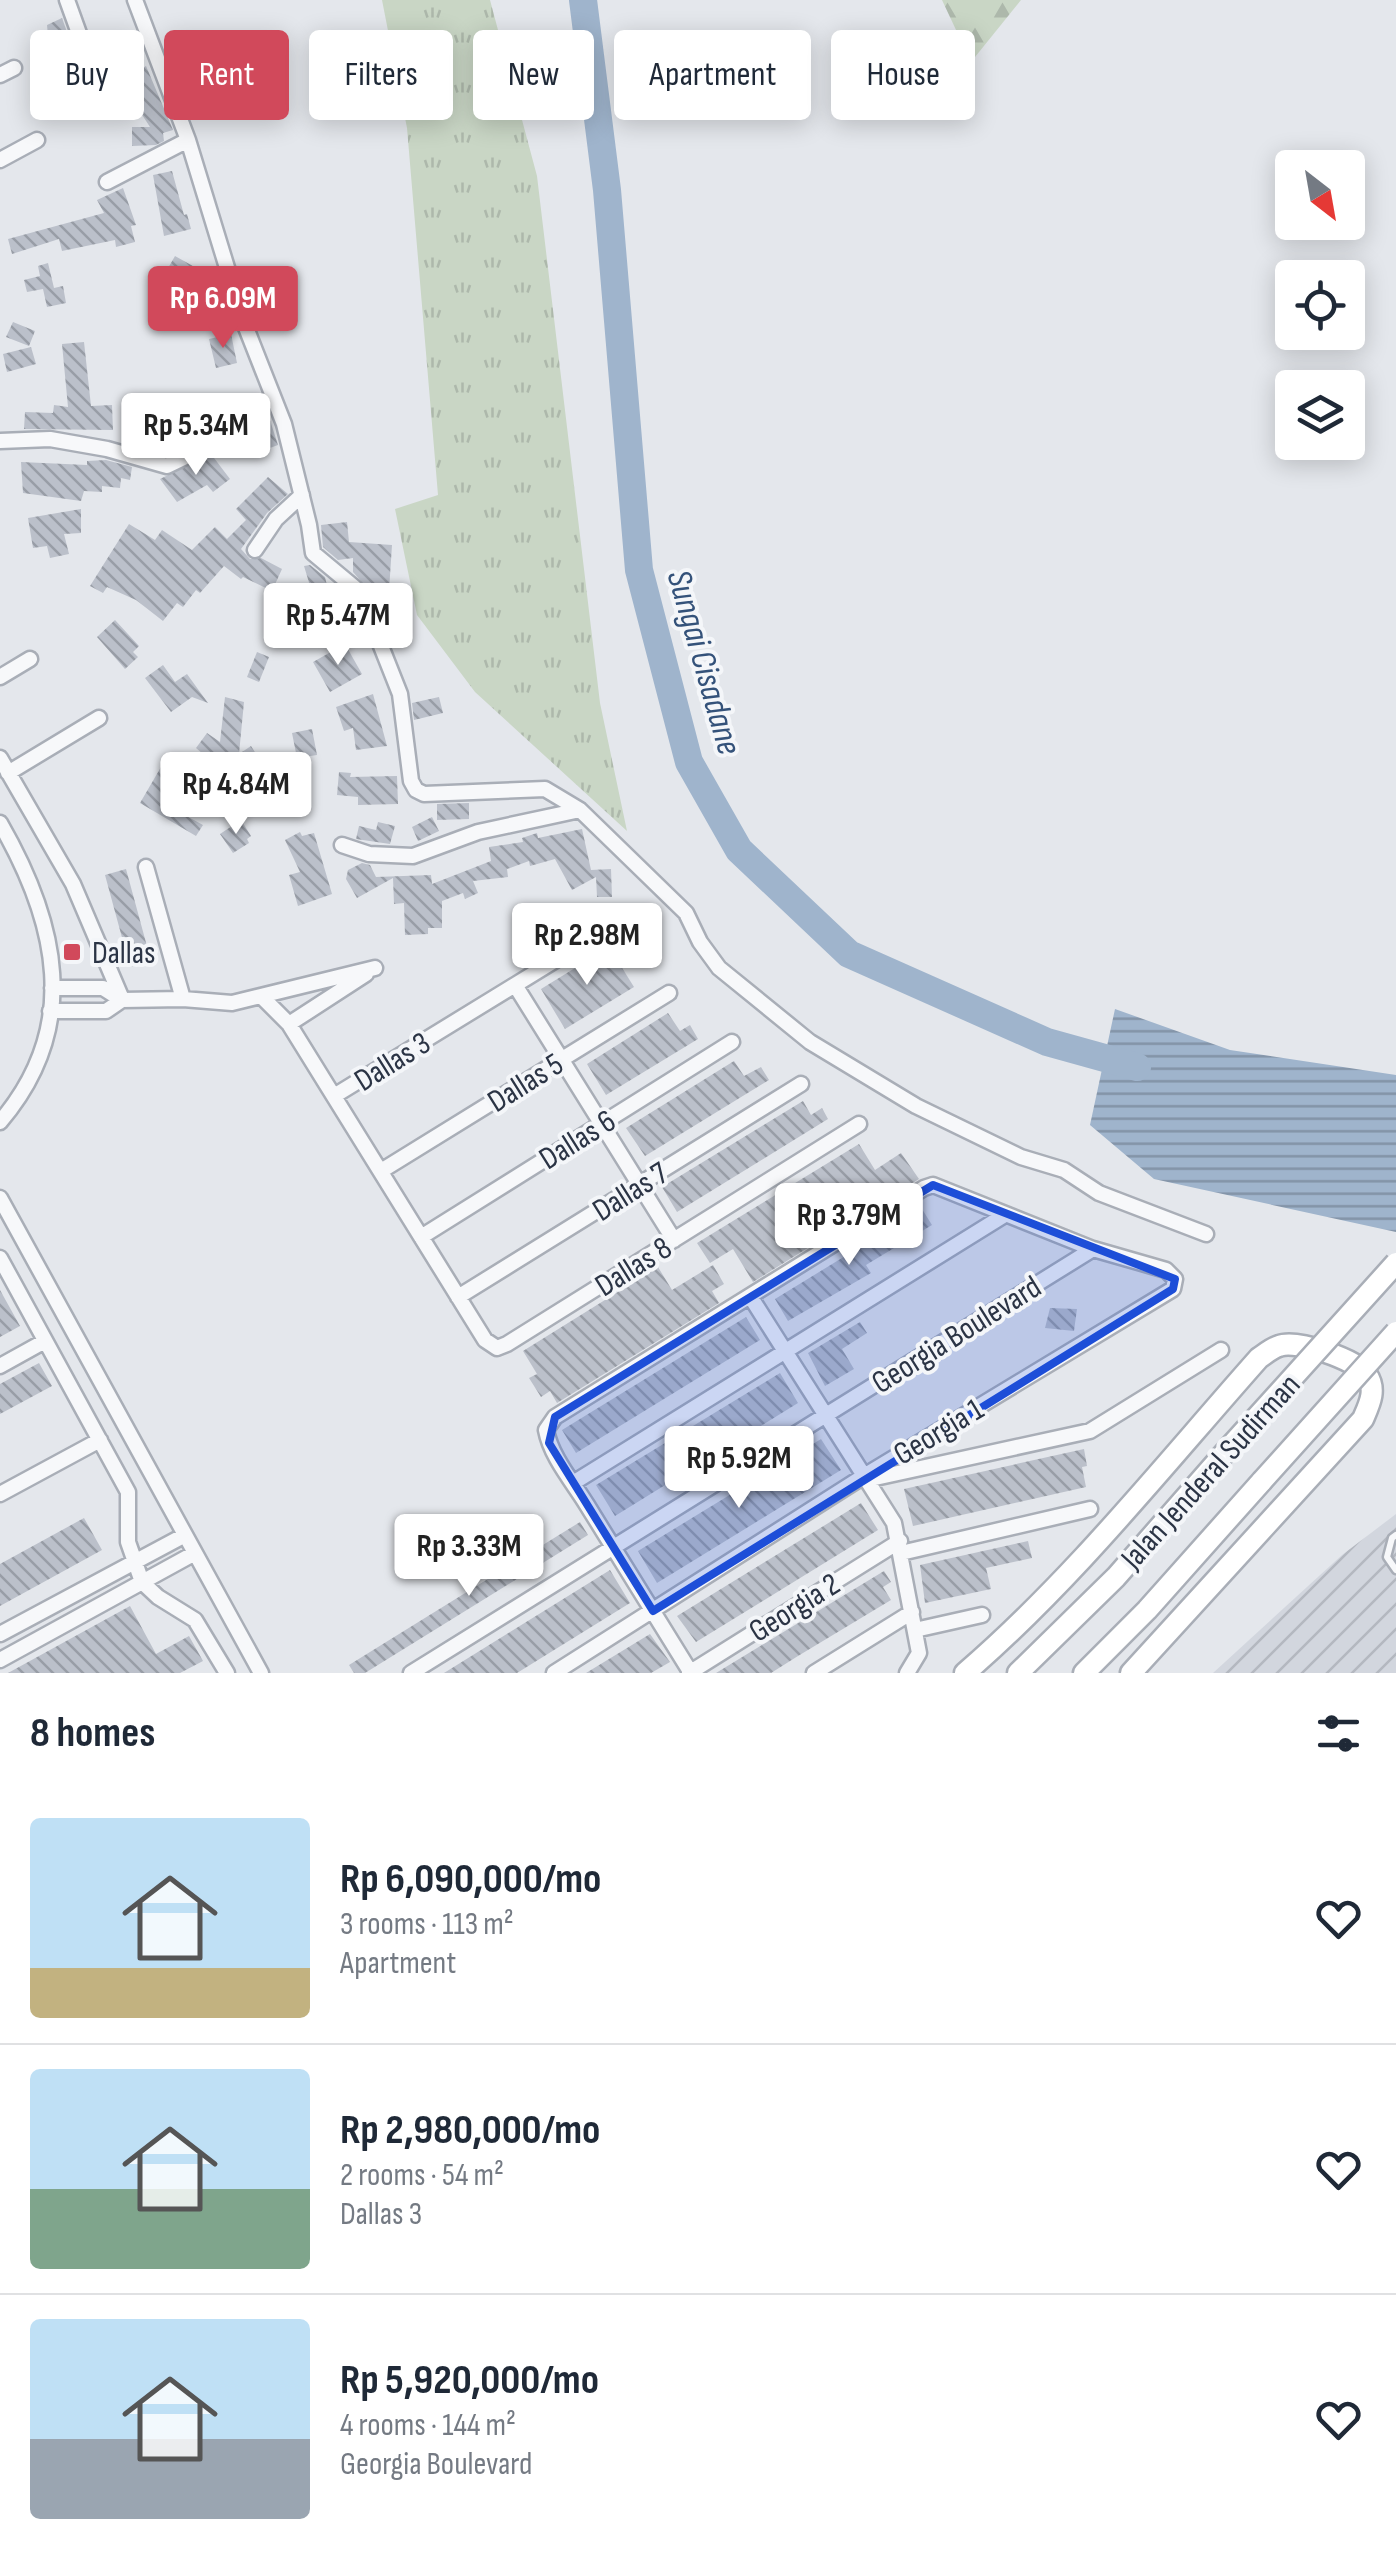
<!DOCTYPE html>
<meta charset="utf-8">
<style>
body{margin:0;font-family:"Sofia Sans Condensed",sans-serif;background:#f6f6f7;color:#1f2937;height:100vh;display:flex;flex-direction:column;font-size:38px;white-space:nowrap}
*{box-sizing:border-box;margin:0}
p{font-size:32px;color:#747a83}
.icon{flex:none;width:55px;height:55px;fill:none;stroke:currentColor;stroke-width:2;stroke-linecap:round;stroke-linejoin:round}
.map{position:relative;height:1673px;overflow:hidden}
.details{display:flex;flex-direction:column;background:#fff;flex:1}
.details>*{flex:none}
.hud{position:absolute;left:30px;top:30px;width:1338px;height:90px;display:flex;gap:20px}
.needle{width:65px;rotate:149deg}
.controls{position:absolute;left:1275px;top:150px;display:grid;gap:20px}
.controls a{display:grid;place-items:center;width:90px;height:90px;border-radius:10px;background:#fff;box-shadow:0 5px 25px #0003;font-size:50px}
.price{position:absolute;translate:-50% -85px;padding:0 22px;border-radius:10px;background:#fff;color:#222;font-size:32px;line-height:65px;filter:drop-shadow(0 2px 5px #0008)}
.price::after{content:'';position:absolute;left:50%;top:60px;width:30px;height:22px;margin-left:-15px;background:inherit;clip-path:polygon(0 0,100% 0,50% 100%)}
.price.selected{background:#d1495b;color:#fff}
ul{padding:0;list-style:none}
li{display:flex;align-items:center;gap:30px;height:250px;padding:0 30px}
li+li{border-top:2px solid #e0e1e3}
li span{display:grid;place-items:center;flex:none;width:280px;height:200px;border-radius:10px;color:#555}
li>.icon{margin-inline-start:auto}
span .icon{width:120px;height:120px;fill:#fffc;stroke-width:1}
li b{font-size:42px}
h2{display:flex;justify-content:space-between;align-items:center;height:120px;padding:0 30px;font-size:42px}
.tag{padding:0 35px;border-radius:10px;background:#fff;box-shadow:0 5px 25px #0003;font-size:35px;line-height:90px}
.tag.selected{background:#d1495b;color:#fff}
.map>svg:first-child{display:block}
.industrial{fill:url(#industrial-furrows)}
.grass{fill:url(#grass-tufts)}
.forest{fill:url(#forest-firs)}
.water{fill:url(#water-rules)}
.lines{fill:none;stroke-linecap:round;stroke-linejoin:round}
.river{stroke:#9fb4cc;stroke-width:28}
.building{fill:url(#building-back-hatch)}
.service-casing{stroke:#a9aeb7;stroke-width:11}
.minor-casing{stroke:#a9aeb7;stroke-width:19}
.secondary-casing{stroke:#a9aeb7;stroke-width:25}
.service{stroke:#f7f8fa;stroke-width:6}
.minor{stroke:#f7f8fa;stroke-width:14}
.secondary{stroke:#fff;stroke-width:20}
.secondary-bridge-casing{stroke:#a9aeb7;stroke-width:25;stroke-linecap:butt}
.secondary-bridge{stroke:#fff;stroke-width:20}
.marked{fill:#1d4ed8;fill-opacity:0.2;stroke:#1d4ed8;stroke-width:8;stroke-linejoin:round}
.poi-dot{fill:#d1495b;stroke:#f4f6f9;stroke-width:4}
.labels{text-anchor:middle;stroke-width:8;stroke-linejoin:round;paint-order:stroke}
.poi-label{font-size:32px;fill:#2b3445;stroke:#f4f6f9;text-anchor:start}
.street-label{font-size:32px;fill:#2b3445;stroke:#f4f6f9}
.water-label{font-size:35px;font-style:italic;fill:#34527a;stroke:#f4f6f9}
</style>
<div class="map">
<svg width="1396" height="1673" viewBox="0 0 1396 1673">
<defs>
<pattern id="industrial-furrows" width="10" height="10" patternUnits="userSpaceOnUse" patternTransform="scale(2.5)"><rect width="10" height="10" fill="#d2d6de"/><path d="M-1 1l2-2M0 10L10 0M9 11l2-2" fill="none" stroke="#b4b8c0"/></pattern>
<pattern id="grass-tufts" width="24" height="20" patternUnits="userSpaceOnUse" patternTransform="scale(2.5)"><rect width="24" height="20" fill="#c9d6c5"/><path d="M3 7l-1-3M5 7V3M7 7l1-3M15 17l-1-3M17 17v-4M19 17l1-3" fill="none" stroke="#adb8ab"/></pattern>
<pattern id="forest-firs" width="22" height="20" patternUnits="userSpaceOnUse" patternTransform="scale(2.5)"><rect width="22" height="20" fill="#c9d6c5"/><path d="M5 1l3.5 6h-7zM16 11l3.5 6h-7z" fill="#adb8ab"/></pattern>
<pattern id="water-rules" width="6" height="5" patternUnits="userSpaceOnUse" patternTransform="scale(2.5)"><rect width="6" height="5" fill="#9fb4cc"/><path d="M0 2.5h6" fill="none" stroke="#8293a7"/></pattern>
<pattern id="building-back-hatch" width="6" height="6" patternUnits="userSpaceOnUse" patternTransform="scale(2.5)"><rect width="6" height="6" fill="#bbc0ca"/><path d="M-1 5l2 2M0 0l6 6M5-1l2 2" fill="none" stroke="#989da6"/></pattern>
</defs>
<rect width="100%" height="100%" fill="#e4e7ec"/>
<path class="industrial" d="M 1396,1514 L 1396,1673 L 1213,1673 L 1342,1555 Z"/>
<path class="grass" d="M 382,0 L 490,0 L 537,176 L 600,703 L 627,831 L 475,692 L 417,615 L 395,509 L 438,495 L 407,128 Z"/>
<path class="forest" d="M 942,0 L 1021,0 L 971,62 Z"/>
<path class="water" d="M 1115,1009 L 1230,1050 L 1396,1075 L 1396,1232 L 1154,1179 L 1090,1125 Z"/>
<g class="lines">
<path class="river" d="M 583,0 L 607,190 L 639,570 L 689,762 L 739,850 L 849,954 L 1047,1042 L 1137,1067"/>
</g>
<path class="building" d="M 62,18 L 75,54 L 50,57 L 47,25 Z
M 146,66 L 173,130 L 163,133 L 164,141 L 156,145 L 132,146 L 132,127 L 150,127 L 120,81 Z
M 923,71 L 931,86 L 914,96 L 906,81 Z
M 88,82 L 105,110 L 90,119 L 73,91 Z
M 172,171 L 184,215 L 187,214 L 191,229 L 164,236 L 153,175 Z
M 123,188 L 136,225 L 131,226 L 135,242 L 116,247 L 115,240 L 62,251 L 59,239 L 12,254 L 8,239 L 104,213 L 97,200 Z
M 175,256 L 200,270 L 186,294 L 221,284 L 227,304 L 205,310 L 208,319 L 183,327 L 179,312 L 197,306 L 159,284 Z
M 48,263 L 54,288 L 63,286 L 66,303 L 47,307 L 43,289 L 27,292 L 24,280 L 40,276 L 38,266 Z
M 13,322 L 35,331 L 29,346 L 6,337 Z
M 231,334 L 237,363 L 216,368 L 209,339 Z
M 84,342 L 91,406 L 112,405 L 113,430 L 24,429 L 25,412 L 53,413 L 54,405 L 68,407 L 62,344 Z
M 31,347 L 36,364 L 7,372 L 3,354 Z
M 207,399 L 214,416 L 184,432 L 189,443 L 162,454 L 153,432 L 188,416 L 185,410 Z
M 268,414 L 278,445 L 259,452 L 257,447 L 242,454 L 234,437 Z
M 211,454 L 230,479 L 213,492 L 207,485 L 177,502 L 160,479 Z
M 106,460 L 132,467 L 130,480 L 121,478 L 120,488 L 102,486 L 102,492 L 84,491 L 81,501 L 23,493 L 21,462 L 87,465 L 87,461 Z
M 268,477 L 288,494 L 267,513 L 241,549 L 250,559 L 261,558 L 282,569 L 272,591 L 243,577 L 241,579 L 224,566 L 200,593 L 196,590 L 183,607 L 177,603 L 163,621 L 136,600 L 107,587 L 103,593 L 90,586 L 129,524 L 155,540 L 162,530 L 192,550 L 215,527 L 227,539 L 246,520 L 236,509 Z
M 81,509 L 81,533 L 64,534 L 69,554 L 50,558 L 47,546 L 33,548 L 28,518 Z
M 347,522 L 349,542 L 392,545 L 389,591 L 369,590 L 353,572 L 353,558 L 338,560 L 323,547 L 321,525 Z
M 310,565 L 325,577 L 329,594 L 314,599 L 304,566 Z
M 115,620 L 139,646 L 133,652 L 138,657 L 125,669 L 97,637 Z
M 345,644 L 362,674 L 330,692 L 313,662 Z
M 257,652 L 269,657 L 259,682 L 247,677 Z
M 163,665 L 175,682 L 187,674 L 208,703 L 192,697 L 171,712 L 145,678 Z
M 373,694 L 387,746 L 356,750 L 353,728 L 344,731 L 336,707 Z
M 225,697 L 244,702 L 239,754 L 251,746 L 268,773 L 249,785 L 241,772 L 222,799 L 188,775 L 203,754 L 196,748 L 207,733 L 220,742 Z
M 439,697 L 443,713 L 414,720 L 412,703 Z
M 312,729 L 317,755 L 297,758 L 292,733 Z
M 161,767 L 185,782 L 168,806 L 203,825 L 196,836 L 140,803 Z
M 339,772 L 351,773 L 350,777 L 397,776 L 398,804 L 358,805 L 358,797 L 337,795 Z
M 469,803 L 469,819 L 437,820 L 437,804 Z
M 432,817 L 439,831 L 418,841 L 412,827 Z
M 241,820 L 251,836 L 247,839 L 249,843 L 233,853 L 220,834 Z
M 378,822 L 395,826 L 390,844 L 356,839 L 359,826 L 376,830 Z
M 582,829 L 591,870 L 611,869 L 612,897 L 597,897 L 596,877 L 572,890 L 555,859 L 530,866 L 529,861 L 507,869 L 508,877 L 473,881 L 478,893 L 465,899 L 463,893 L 442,901 L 442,928 L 428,928 L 428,934 L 405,935 L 404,903 L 394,904 L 393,878 L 357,898 L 346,879 L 348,870 L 362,863 L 370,865 L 376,877 L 431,875 L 432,884 L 491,861 L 489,847 L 523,842 L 522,838 L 537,833 L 538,838 Z
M 300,832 L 302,836 L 314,833 L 332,894 L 298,906 L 289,875 L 300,872 L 285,840 Z
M 126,869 L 151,961 L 130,967 L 105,875 Z
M 609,947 L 634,987 L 565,1029 L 541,989 Z
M 668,1013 L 680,1031 L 690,1025 L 698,1039 L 606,1095 L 587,1064 Z
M 734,1061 L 744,1076 L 761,1067 L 769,1080 L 645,1156 L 626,1128 Z
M 803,1101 L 811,1115 L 822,1108 L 828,1119 L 677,1212 L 662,1187 Z
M 859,1144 L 875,1170 L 901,1153 L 919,1179 L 753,1282 L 733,1249 L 710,1263 L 697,1243 Z
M 922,1209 L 932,1225 L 866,1265 L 871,1273 L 788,1321 L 775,1299 Z
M 713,1265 L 724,1284 L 712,1291 L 719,1303 L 557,1403 L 550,1391 L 541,1397 L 529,1378 L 537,1374 L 523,1351 L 658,1267 L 672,1290 Z
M 0,1290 L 20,1326 L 0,1337 Z
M 1050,1308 L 1077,1309 L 1074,1331 L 1045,1328 Z
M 746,1317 L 760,1340 L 576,1453 L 562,1430 Z
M 860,1322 L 867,1333 L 842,1349 L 854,1369 L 825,1386 L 808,1353 Z
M 39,1363 L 52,1386 L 0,1414 L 0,1384 Z
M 780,1373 L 798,1403 L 615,1516 L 596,1485 Z
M 821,1439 L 841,1470 L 657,1583 L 638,1551 Z
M 1084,1449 L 1087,1466 L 1082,1467 L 1086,1487 L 913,1526 L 904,1489 Z
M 861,1503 L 878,1530 L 696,1642 L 677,1616 Z
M 84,1518 L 102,1550 L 0,1606 L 0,1564 Z
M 580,1522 L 588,1535 L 365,1673 L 354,1673 L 349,1665 Z
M 1028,1541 L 1032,1558 L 986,1568 L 991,1589 L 925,1603 L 920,1565 Z
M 610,1570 L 630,1603 L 517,1673 L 444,1673 Z
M 884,1571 L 891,1582 L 883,1587 L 891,1600 L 798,1656 L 771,1673 L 716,1673 Z
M 130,1606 L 156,1654 L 189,1636 L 203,1661 L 180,1673 L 8,1673 Z
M 650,1634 L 670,1662 L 651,1673 L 586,1673 Z"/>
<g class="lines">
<g class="service-casing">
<path id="service" d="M 1396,1535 L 1392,1538 L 1387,1557 L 1396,1570"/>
</g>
<g class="minor-casing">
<path id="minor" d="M 67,0 L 85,50
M 135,0 L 188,140 L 243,320 L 284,424 L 309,525 L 313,553 L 355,588 L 362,598 L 400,694 L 411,781 L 416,790 L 424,794 L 545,789 L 580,810 L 686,913 L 700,942 L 719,968 L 810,1042 L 916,1106 L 1021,1157 L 1064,1170 L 1099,1193 L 1206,1234
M 0,75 L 14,68
M 0,160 L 37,140
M 107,182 L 188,140
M 0,441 L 50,439 L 107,449 L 167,466 L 196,452 L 272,397
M 255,550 L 276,519 L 302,495
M 0,677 L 30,659
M 0,758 L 73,884 L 122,999
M 8,773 L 99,718
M 0,823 C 57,922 82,1026 0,1122
M 342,845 L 369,854 L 413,856 L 478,832 L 580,810
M 146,867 L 183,999
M 515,985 L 674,1240
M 52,988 L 103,988 L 122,1000 L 183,999 L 232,1003 L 375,968
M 261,996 L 289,1024 L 485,1340 L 497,1348 L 507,1344 L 859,1124
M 50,1011 L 106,1011 L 122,1000
M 289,1024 L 366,974
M 334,1096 L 603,931
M 381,1171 L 669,993
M 0,1198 L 261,1673
M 421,1237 L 732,1042
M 0,1258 L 128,1492 L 128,1542 L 142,1582 L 158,1597 L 195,1620 L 227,1673
M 750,1296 L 894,1523 L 919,1653 L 907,1673
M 458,1297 L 801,1084
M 0,1366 L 45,1341
M 866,1480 L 1090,1431 L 1221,1350
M 573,1483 L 1003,1216
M 0,1494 L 100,1440
M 901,1553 L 1090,1509
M 915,1630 L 982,1615
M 0,1634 L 185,1535
M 0,1660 L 195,1553
M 411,1673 L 1093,1249
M 554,1673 L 864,1476 L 1173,1289 L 1175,1279 L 1166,1270 L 1093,1249 L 933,1185 L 924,1188 L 555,1417 L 546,1430 C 551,1457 573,1482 587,1505 C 622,1561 656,1617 691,1673
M 689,1673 L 900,1541
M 814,1673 L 912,1612"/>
</g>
<g class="secondary-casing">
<path id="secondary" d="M 965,1673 C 1073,1580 1164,1465 1259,1358 C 1265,1354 1272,1348 1279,1346 C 1296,1339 1356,1359 1367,1375 C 1377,1390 1369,1405 1363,1419 L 1131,1673
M 1018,1673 L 1116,1577 L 1229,1448
M 1084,1673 L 1147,1610 L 1262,1481"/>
</g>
<use href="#service" class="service"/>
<use href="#minor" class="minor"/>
<use href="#secondary" class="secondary"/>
<g class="secondary-bridge-casing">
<path id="secondary-bridge" d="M 1229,1448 L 1396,1263
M 1262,1481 L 1396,1332"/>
</g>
<use href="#secondary-bridge" class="secondary-bridge"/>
</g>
<path class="marked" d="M 933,1185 L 1175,1279 L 1173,1289 L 653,1611 L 549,1443 L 555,1417 Z"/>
<rect class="poi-dot" x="62" y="942" width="20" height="20" rx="5"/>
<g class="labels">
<g class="poi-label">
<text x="92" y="963">Dallas</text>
</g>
<g class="street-label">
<text transform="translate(392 1061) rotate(-32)" y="11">Dallas 3</text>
<text transform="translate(525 1082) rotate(-32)" y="11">Dallas 5</text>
<text transform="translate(577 1139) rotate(-32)" y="11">Dallas 6</text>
<text transform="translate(630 1191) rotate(-32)" y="11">Dallas 7</text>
<text transform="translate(633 1266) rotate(-32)" y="11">Dallas 8</text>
<text transform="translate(956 1334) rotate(-32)" y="11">Georgia Boulevard</text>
<text transform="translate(938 1431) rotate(-31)" y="11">Georgia 1</text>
<text transform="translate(1210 1471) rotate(-48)" y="11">Jalan Jenderal Sudirman</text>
<text transform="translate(794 1607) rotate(-32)" y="11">Georgia 2</text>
</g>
<g class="water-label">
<text transform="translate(705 662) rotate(74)" y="12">Sungai Cisadane</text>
</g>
</g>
</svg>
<div class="controls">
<a><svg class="needle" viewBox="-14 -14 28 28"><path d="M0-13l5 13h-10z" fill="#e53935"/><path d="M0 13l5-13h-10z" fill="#747a83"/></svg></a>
<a><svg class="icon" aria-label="locate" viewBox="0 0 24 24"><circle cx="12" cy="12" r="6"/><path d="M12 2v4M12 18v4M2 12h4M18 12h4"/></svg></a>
<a><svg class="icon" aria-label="layers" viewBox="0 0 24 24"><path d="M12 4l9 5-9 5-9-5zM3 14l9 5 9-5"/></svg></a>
</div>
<b class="price selected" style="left:223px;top:351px">Rp 6.09M</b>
<b class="price" style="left:196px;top:478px">Rp 5.34M</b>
<b class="price" style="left:338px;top:668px">Rp 5.47M</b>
<b class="price" style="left:236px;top:837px">Rp 4.84M</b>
<b class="price" style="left:587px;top:988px">Rp 2.98M</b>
<b class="price" style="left:849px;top:1268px">Rp 3.79M</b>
<b class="price" style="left:739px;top:1511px">Rp 5.92M</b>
<b class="price" style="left:469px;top:1599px">Rp 3.33M</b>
<div class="hud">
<a class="tag">Buy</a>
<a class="tag selected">Rent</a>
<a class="tag">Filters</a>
<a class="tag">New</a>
<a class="tag">Apartment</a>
<a class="tag">House</a>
</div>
</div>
<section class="details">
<h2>8 homes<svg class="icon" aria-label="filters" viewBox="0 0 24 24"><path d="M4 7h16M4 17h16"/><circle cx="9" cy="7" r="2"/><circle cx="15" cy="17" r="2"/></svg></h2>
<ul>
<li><span style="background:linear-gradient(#bfe0f5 75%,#c2b280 0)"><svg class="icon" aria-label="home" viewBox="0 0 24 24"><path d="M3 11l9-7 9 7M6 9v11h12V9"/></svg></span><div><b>Rp 6,090,000/mo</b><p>3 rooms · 113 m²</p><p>Apartment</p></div><svg class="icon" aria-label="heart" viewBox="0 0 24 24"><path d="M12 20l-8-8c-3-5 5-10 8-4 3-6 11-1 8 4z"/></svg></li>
<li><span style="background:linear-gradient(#bfe0f5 60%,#7fa58c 0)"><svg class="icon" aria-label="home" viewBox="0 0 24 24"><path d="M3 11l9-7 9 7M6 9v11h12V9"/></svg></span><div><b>Rp 2,980,000/mo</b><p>2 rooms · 54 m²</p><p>Dallas 3</p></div><svg class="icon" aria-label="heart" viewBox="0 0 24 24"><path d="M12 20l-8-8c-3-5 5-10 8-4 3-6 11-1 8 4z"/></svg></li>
<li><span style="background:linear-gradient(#bfe0f5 60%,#9aa5b1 0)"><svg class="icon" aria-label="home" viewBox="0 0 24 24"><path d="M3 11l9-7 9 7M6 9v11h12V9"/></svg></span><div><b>Rp 5,920,000/mo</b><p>4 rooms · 144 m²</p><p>Georgia Boulevard</p></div><svg class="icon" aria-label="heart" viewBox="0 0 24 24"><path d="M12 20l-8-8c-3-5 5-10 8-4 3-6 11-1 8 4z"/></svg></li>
</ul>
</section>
